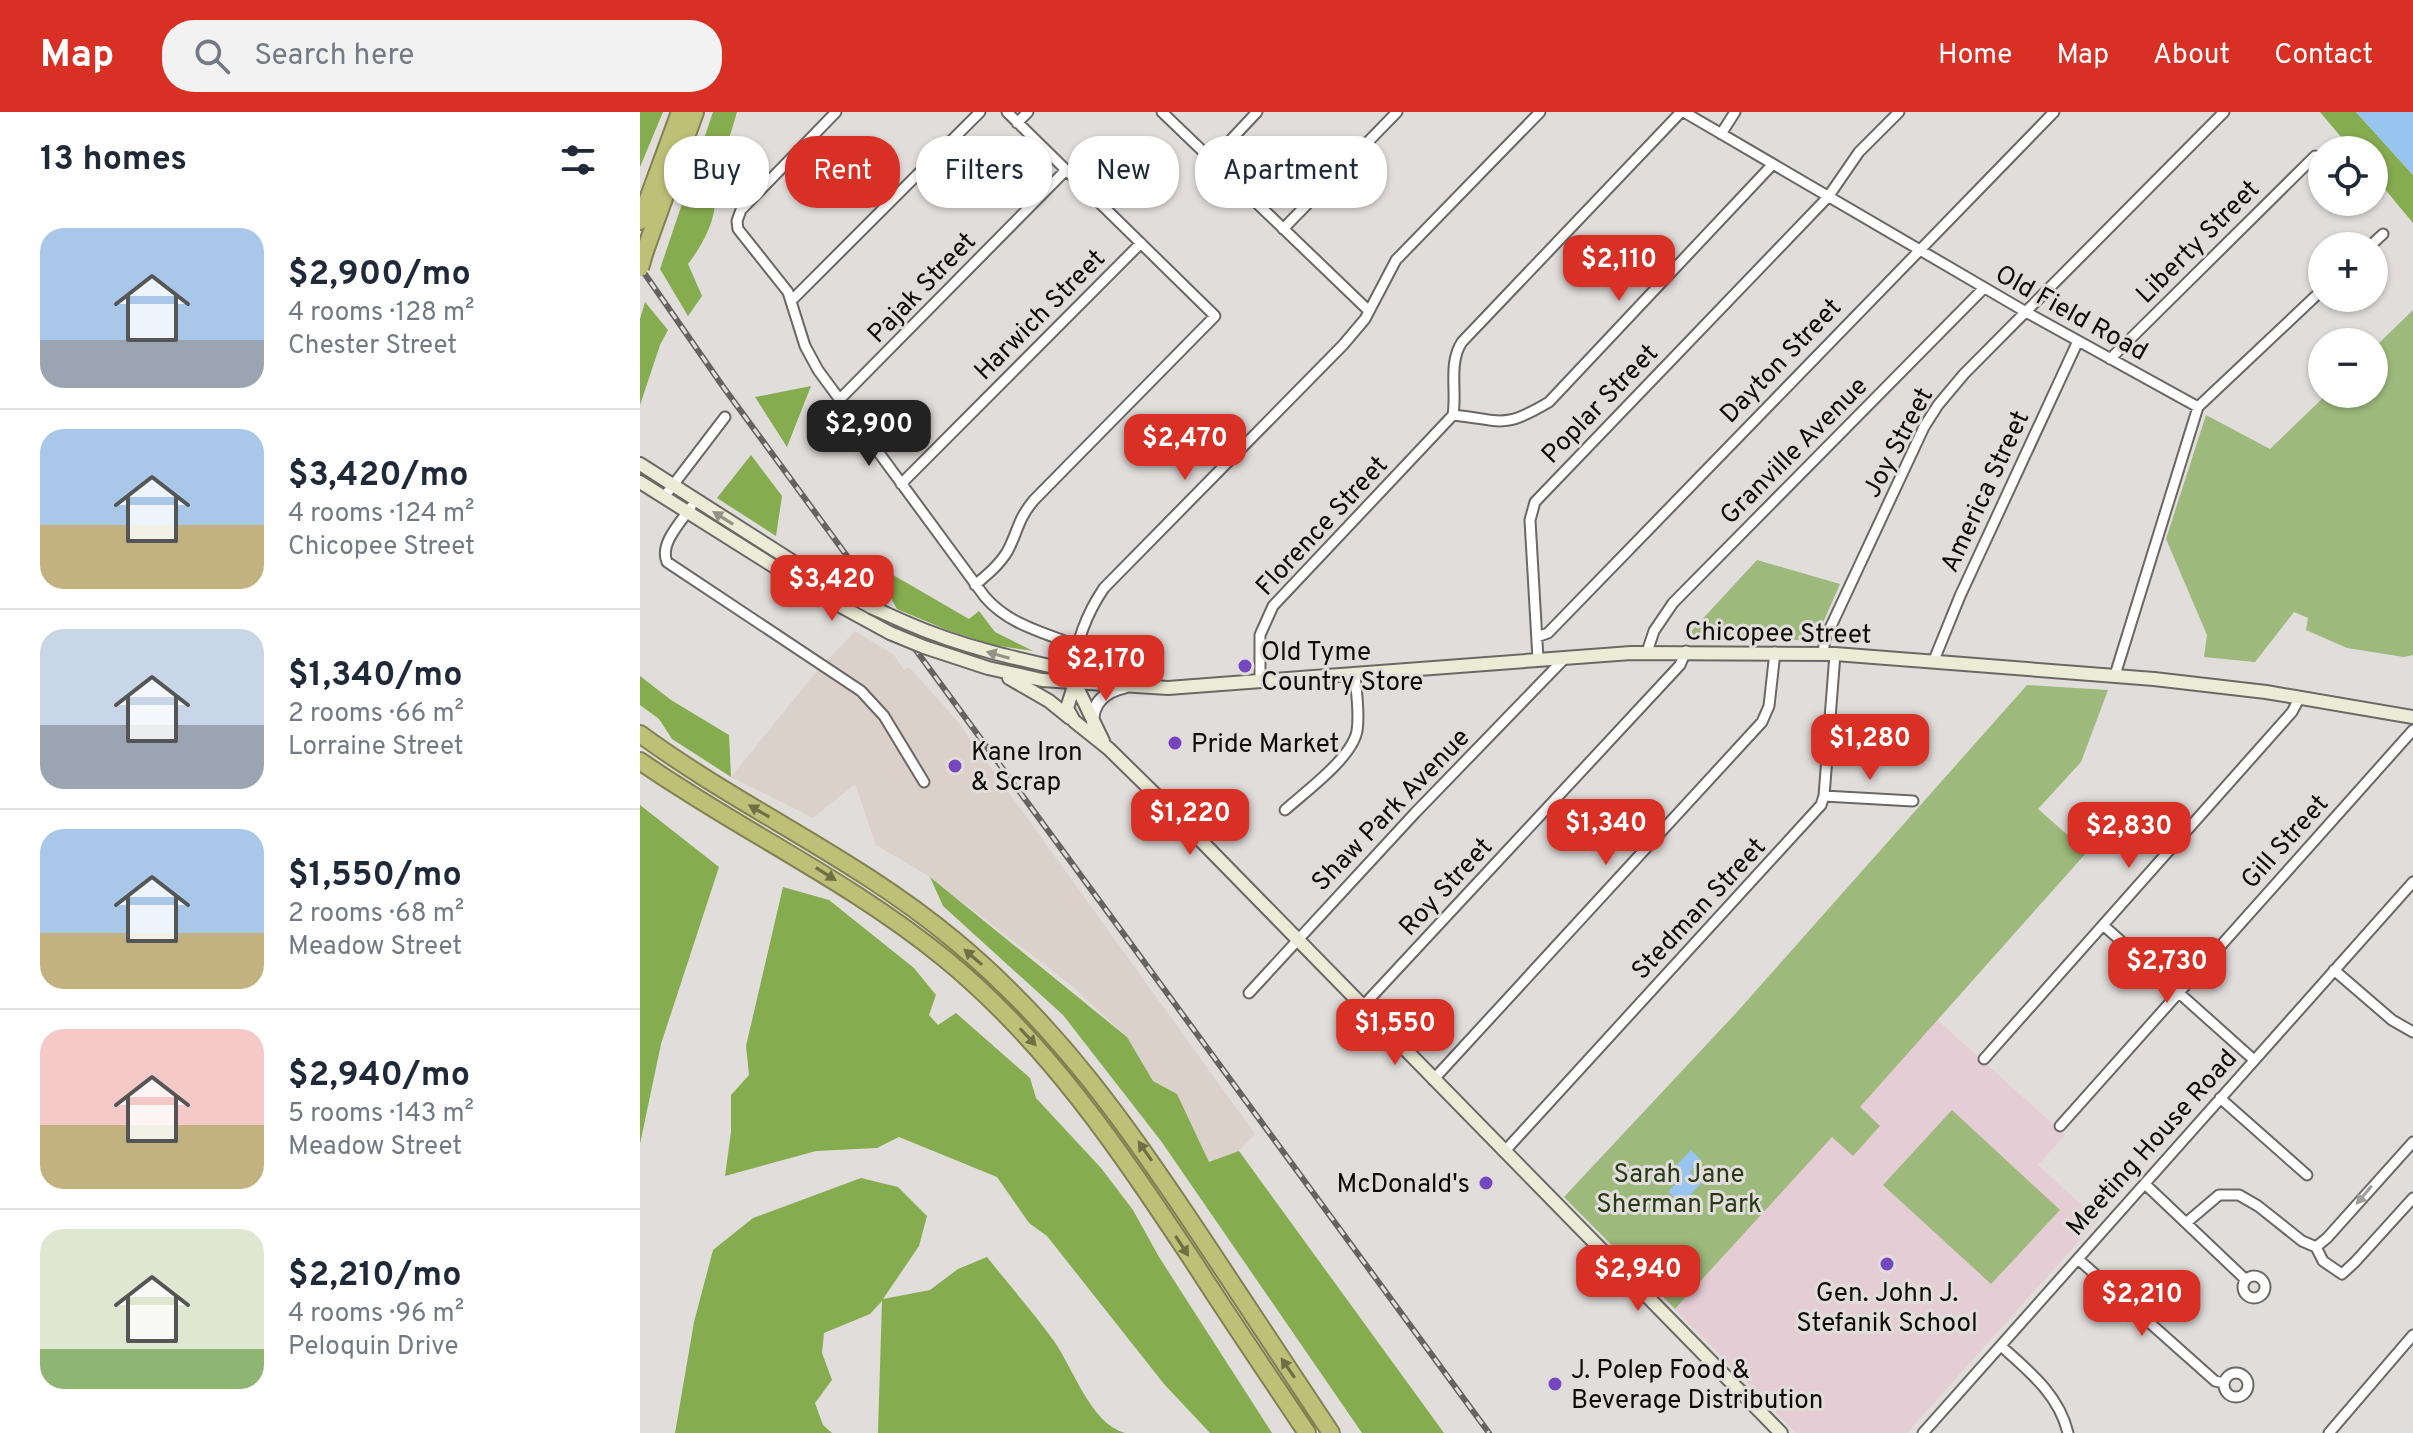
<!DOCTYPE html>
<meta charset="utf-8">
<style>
body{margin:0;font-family:Overpass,sans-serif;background:#f2f2f3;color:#1f2937;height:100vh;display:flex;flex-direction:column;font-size:30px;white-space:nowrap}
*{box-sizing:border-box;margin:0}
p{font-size:26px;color:#747a83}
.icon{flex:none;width:44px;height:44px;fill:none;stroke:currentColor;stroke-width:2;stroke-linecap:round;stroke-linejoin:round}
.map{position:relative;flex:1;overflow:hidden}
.side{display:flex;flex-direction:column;background:#fff;width:640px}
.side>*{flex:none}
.guide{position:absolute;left:24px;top:24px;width:760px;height:72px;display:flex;gap:16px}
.buttons{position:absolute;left:1668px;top:24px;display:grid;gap:16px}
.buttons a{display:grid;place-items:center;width:80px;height:80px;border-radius:50%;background:#fff;box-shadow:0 2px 6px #0004;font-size:40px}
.price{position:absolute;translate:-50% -68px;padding:0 18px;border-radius:16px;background:#d93025;color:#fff;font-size:26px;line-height:52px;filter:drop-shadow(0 2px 4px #0008)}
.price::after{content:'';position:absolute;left:50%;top:48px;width:24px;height:18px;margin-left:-12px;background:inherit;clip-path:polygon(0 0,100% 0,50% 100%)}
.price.selected{background:#222;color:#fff}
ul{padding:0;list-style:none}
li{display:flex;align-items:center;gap:24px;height:200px;padding:0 40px}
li+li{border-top:2px solid #e0e1e3}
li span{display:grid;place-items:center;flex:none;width:224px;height:160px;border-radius:24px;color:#555}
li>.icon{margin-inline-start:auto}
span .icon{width:96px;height:96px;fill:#fffc;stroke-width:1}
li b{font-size:34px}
h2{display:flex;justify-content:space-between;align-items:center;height:96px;padding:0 40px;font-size:34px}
.chip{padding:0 28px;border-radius:32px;background:#fff;box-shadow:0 2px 6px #0004;font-size:28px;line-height:72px}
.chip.selected{background:#d93025;color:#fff}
header{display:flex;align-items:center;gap:48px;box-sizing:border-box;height:112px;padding:0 40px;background:#d93025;color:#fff}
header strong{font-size:38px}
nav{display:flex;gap:44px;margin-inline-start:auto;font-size:28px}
.search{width:560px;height:72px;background:#f2f2f3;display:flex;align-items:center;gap:20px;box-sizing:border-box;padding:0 28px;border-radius:32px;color:#747a83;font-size:30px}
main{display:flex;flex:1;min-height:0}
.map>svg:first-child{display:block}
.built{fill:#dcd1ca}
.education{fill:#e5cdd6}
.green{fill:#9db97b}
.forest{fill:#85ac4f}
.water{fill:#98c5f0}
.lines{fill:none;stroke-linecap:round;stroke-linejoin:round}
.minor-casing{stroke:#6a6765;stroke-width:13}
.tertiary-casing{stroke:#6a6765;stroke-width:15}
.secondary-casing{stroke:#6a6765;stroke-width:16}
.motorway-casing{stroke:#818151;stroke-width:20}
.minor{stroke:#fff;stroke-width:9}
.tertiary{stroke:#fff;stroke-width:11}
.secondary{stroke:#ececd6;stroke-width:12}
.motorway{stroke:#bfc077;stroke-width:16}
.rail-casing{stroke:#656261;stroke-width:6}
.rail{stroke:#e1dddb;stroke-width:3;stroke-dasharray:9;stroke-linecap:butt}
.secondary-bridge-casing{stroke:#6a6765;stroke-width:16;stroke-linecap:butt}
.motorway-bridge-casing{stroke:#818151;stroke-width:20;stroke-linecap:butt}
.secondary-bridge{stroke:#ececd6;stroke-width:12}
.motorway-bridge{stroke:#bfc077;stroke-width:16}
.oneway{fill:#939285}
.oneway2{fill:#6f6f46}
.oneway3{fill:#9e9e9d}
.poi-dot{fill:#7546be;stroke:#e1dddb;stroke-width:3}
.labels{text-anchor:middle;stroke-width:6;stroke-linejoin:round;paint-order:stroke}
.street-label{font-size:26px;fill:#0d0c0b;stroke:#e1dddb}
.poi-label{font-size:26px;fill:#0d0c0b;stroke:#e1dddb;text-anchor:start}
.park-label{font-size:26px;fill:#2a3a14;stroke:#e1dddb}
</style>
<header>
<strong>Map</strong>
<div class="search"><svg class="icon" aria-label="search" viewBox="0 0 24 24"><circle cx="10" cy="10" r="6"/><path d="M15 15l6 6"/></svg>Search here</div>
<nav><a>Home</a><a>Map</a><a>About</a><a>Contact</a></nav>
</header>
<main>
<section class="side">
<h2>13 homes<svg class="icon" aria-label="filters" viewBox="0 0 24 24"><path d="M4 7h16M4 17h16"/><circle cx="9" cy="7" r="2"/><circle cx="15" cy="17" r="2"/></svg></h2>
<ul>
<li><span style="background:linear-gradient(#a9c7e8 70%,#9aa5b1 0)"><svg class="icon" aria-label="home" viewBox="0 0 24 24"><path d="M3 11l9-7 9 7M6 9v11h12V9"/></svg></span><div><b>$2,900/mo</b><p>4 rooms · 128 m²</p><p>Chester Street</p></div></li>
<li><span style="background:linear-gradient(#a9c7e8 60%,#c2b280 0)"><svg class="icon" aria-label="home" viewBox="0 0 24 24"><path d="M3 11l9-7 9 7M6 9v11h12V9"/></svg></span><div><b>$3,420/mo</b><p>4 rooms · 124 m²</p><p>Chicopee Street</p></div></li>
<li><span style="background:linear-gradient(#c9d6e8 60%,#9aa5b1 0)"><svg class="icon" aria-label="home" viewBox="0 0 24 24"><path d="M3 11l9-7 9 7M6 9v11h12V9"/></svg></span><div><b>$1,340/mo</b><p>2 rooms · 66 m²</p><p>Lorraine Street</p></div></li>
<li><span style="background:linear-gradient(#a9c7e8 65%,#c2b280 0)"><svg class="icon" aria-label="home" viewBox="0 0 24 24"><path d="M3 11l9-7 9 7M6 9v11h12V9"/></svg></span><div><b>$1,550/mo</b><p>2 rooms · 68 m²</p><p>Meadow Street</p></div></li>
<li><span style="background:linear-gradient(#f6c9c9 60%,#c2b280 0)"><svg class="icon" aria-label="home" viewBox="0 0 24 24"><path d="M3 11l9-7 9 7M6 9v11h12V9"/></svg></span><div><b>$2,940/mo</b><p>5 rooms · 143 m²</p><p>Meadow Street</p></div></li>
<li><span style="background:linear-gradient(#dfe7d0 75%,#8fb573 0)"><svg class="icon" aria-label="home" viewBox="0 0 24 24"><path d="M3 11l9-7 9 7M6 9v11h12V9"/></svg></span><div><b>$2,210/mo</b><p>4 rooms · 96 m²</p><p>Peloquin Drive</p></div></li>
</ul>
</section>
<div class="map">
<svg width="1773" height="1321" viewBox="0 0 1773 1321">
<rect width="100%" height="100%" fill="#e1dddb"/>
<path class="built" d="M 215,519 L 254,543 L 264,558 L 269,555 L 315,606 L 615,1022 L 599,1039 L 569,1050 L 537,982 L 513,969 L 487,925 L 431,873 L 290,765 L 236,733 L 215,672 L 173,706 L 91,665 L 176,560 Z"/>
<path class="education" d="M 1296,907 L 1425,1023 L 1398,1053 L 1458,1108 L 1267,1321 L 1156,1321 L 1035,1197 Z"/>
<path class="green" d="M 1773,198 L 1773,543 L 1764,545 L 1707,536 L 1666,518 L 1668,506 L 1654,500 L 1615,550 L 1564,545 L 1567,523 L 1526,427 L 1566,303 L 1630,337 L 1687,282 L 1734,282 L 1734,236 Z
M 1117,448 L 1200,472 L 1175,529 L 1119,526 L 1044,527 Z
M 1387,573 L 1468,578 L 1441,650 L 1398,697 L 1447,740 L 1220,995 L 1240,1014 L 1213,1044 L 1192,1025 L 1035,1197 L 924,1085 L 1097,900 Z
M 1312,998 L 1420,1098 L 1351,1172 L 1243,1073 Z"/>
<path class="forest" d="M 0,0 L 23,0 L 0,55 Z
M 73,0 L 97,0 L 88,30 L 70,64 C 84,94 67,127 48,152 L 62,184 L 48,204 L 20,157 Z
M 1680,0 L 1716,0 L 1773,63 L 1773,111 L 1734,64 L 1734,38 L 1712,38 Z
M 5,190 L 28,218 L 20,233 L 0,293 L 0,207 Z
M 171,274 L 147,335 L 115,285 Z
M 111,343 L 142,384 L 136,424 L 77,386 Z
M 235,458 L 248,460 L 329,507 L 339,499 L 355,520 L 393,539 L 353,533 L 307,518 L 257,497 Z
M 0,564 L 31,588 L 89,623 L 91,665 L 32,627 L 19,607 L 0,593 Z
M 0,693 L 79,755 L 21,932 L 0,1032 Z
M 290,765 L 487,925 L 513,969 L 537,982 L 569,1050 L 599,1039 L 804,1321 L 722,1321 L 521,1029 L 423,903 L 303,794 Z
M 143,775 L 189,788 L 274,856 L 296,883 L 289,903 L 298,913 L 316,901 L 390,966 L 396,986 L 461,1056 L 493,1098 L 519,1145 L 632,1321 L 570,1321 L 524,1272 L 407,1124 L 389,1111 L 357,1065 L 259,1025 L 237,1036 L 176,1039 L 85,1064 L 91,1020 L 91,983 L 109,963 L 106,934 Z
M 221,1066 L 258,1075 L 287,1104 L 279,1134 L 243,1187 L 290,1178 L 318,1157 L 347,1145 C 369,1173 393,1200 414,1229 C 433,1256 451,1312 485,1321 L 238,1321 L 242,1189 L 230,1202 L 184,1221 L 182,1241 L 192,1268 L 175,1291 L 183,1313 L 192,1321 L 35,1321 L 54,1210 L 73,1138 L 113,1106 Z"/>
<path class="water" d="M 1716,0 L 1773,0 L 1773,63 Z
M 1051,1038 L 1061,1048 L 1050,1060 L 1062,1071 L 1050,1083 L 1059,1092 L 1051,1101 L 1028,1080 L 1037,1070 L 1028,1062 Z"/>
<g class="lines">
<g class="minor-casing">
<path id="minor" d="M 196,0 L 101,98 L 97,109 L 98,117 L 148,180 L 165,234 L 178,258 L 345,485 C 369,513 405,521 438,534
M 522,0 L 729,199
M 1044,0 L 1386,200 L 1558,295 L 1475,563
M 377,11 L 388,0
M 1081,22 L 1095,0
M 572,48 L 617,0
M 643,117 L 757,0
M 1730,134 L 1743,122
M 152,188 L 340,0
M 1470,247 L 1675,44
M 200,287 L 426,58
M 1558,295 L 1682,178
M 813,303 C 863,308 862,318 909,290 L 1133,52
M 813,303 C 817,279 808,251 822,230 L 1041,0
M 261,372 L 501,131
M 24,385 L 85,305
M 51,395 C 41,410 19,432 27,450 L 221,579 L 244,604 L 284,670
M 335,473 C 347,463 359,453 367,440 C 378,420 377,408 394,388 L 575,204 L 367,0
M 897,525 L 908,521 L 1414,0
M 1007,540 L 1014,519 L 1033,491 L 1344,176
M 1183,541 L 1185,527 L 1284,315 L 1298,293 L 1324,262 L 1584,0
M 898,547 L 890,408 L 895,390 L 1188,85 L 1219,40 L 1259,0
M 1294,548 L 1320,484 L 1438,229
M 434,562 C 434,533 447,501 464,476 L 703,233 L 725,207 L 756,148 L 900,0
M 620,570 L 620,523 L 633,494 L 813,303
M 1184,684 L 1273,689
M 645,698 C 665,680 712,646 717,619 C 720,601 716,580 715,562
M 1463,813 L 1614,948
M 1694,858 L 1752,908 L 1773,920
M 609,881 L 775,701 L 925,546
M 722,895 L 1040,553 L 1046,539
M 1344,947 L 1652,600 L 1660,585
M 793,968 L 1122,610 L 1129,594 L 1135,540
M 1580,986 L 1667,1063
M 1420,1014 L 1773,618
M 864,1040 L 1181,693 L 1184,684 L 1195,542
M 1505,1072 L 1606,1168
M 1546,1111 L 1579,1083 L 1599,1083 L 1618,1094 L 1662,1129 L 1676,1135 L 1683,1149 L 1702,1162 L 1715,1150 L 1773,1086
M 1676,1135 L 1687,1126 L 1773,1030
M 1438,1147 L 1575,1269 L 1584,1271
M1603 1175a11 11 0 1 1 22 0a11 11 0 1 1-22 0Z
M 1361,1234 C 1389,1259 1419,1283 1428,1321
M1584 1273a12 12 0 1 1 24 0a12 12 0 1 1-24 0Z
M 1283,1321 L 1773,770
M 1689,1321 L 1773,1223"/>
</g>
<g class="tertiary-casing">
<path id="tertiary" d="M 453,612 C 451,591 466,579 485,575"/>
</g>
<g class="secondary-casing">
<path id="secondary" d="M 0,352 L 191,474 L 231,495
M 0,370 L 173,479 L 250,521
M 267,511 C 331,539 397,551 464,566
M 284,535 L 348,556 L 402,568 L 528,576 L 991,541 L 1195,542 L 1514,567 L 1626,580 L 1773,605
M 369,566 L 409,589 L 430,606
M 435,571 L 427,596 L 434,609 L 469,637 L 526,693 L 1141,1321
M 435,571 L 463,629"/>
</g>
<g class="motorway-casing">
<path id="motorway" d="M 0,109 L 40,0
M 5,139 L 55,0
M 0,622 C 101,696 217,747 314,828 C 419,915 490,1017 564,1129 C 607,1193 649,1257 691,1321
M 0,649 C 101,719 208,768 304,846 C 408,931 480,1039 553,1149 C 590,1207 629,1264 667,1321"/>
</g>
<use href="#minor" class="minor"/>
<use href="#tertiary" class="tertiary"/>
<use href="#secondary" class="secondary"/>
<use href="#motorway" class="motorway"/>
<g class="rail-casing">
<path id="rail" d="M 0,155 L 84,276 L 849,1321"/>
</g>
<use href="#rail" class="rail"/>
<g class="secondary-bridge-casing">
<path id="secondary-bridge" d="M 231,495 L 267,511
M 250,521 L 284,535"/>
</g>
<g class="motorway-bridge-casing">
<path id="motorway-bridge" d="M 0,156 L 5,139"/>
</g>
<use href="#secondary-bridge" class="secondary-bridge"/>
<use href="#motorway-bridge" class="motorway-bridge"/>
</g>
<defs><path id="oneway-solid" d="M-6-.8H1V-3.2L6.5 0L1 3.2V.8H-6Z" transform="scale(2)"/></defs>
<g class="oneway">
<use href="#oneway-solid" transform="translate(83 406) rotate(-148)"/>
<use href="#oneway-solid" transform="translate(358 543) rotate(-164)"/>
</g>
<g class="oneway2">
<use href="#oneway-solid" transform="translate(119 699) rotate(-150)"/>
<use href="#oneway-solid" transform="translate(186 762) rotate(32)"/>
<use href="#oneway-solid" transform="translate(333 845) rotate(-139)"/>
<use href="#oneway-solid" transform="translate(388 925) rotate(47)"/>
<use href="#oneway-solid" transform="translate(505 1039) rotate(-125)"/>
<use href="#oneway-solid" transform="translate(542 1134) rotate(57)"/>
<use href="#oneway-solid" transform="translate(648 1256) rotate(-124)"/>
</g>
<use class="oneway3" href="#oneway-solid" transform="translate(1724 1083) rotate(130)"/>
<g class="poi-dot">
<circle cx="605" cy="554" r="8"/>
<circle cx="535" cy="631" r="8"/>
<circle cx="315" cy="654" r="8"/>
<circle cx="846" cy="1071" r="8"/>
<circle cx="1247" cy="1152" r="8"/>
<circle cx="915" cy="1272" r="8"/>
</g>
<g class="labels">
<g class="street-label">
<text transform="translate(1557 129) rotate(-45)" y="9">Liberty Street</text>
<text transform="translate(281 175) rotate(-46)" y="9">Pajak Street</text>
<text transform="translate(1432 200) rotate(29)" y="9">Old Field Road</text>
<text transform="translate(399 202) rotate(-45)" y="9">Harwich Street</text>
<text transform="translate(1140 248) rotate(-46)" y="9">Dayton Street</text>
<text transform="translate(959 291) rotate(-46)" y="9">Poplar Street</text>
<text transform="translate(1257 330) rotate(-62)" y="9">Joy Street</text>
<text transform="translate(1153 338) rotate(-45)" y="9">Granville Avenue</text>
<text transform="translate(1344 379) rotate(-65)" y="9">America Street</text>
<text transform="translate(681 413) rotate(-47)" y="9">Florence Street</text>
<text transform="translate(1138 520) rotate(1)" y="9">Chicopee Street</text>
<text transform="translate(750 697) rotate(-46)" y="9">Shaw Park Avenue</text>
<text transform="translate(1644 729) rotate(-48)" y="9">Gill Street</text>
<text transform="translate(805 774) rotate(-47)" y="9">Roy Street</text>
<text transform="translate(1058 796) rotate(-47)" y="9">Stedman Street</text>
<text transform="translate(1511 1030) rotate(-48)" y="9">Meeting House Road</text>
</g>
<g class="poi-label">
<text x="621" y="548">Old Tyme<tspan x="621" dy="30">Country Store</tspan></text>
<text x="551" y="640">Pride Market</text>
<text x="331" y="648">Kane Iron<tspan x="331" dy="30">&amp; Scrap</tspan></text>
<text x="830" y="1080" text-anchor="end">McDonald's</text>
<text x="1247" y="1189" text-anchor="middle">Gen. John J.<tspan x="1247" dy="30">Stefanik School</tspan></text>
<text x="931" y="1266">J. Polep Food &amp;<tspan x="931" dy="30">Beverage Distribution</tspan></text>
</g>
<g class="park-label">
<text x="1039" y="1070">Sarah Jane<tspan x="1039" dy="30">Sherman Park</tspan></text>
</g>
</g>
</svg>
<div class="buttons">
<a><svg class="icon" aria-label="locate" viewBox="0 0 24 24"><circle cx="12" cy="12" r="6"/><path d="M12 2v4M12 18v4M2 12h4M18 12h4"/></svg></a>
<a>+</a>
<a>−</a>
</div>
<b class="price" style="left:979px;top:191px">$2,110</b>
<b class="price selected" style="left:229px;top:356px">$2,900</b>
<b class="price" style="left:545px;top:370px">$2,470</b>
<b class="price" style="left:192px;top:511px">$3,420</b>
<b class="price" style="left:466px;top:591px">$2,170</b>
<b class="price" style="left:1230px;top:670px">$1,280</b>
<b class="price" style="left:550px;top:745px">$1,220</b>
<b class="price" style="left:966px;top:755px">$1,340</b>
<b class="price" style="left:1489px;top:758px">$2,830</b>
<b class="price" style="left:1527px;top:893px">$2,730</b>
<b class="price" style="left:755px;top:955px">$1,550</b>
<b class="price" style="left:998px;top:1201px">$2,940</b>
<b class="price" style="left:1502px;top:1226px">$2,210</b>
<div class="guide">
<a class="chip">Buy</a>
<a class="chip selected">Rent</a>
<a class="chip">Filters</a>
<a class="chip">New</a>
<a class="chip">Apartment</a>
</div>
</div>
</main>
